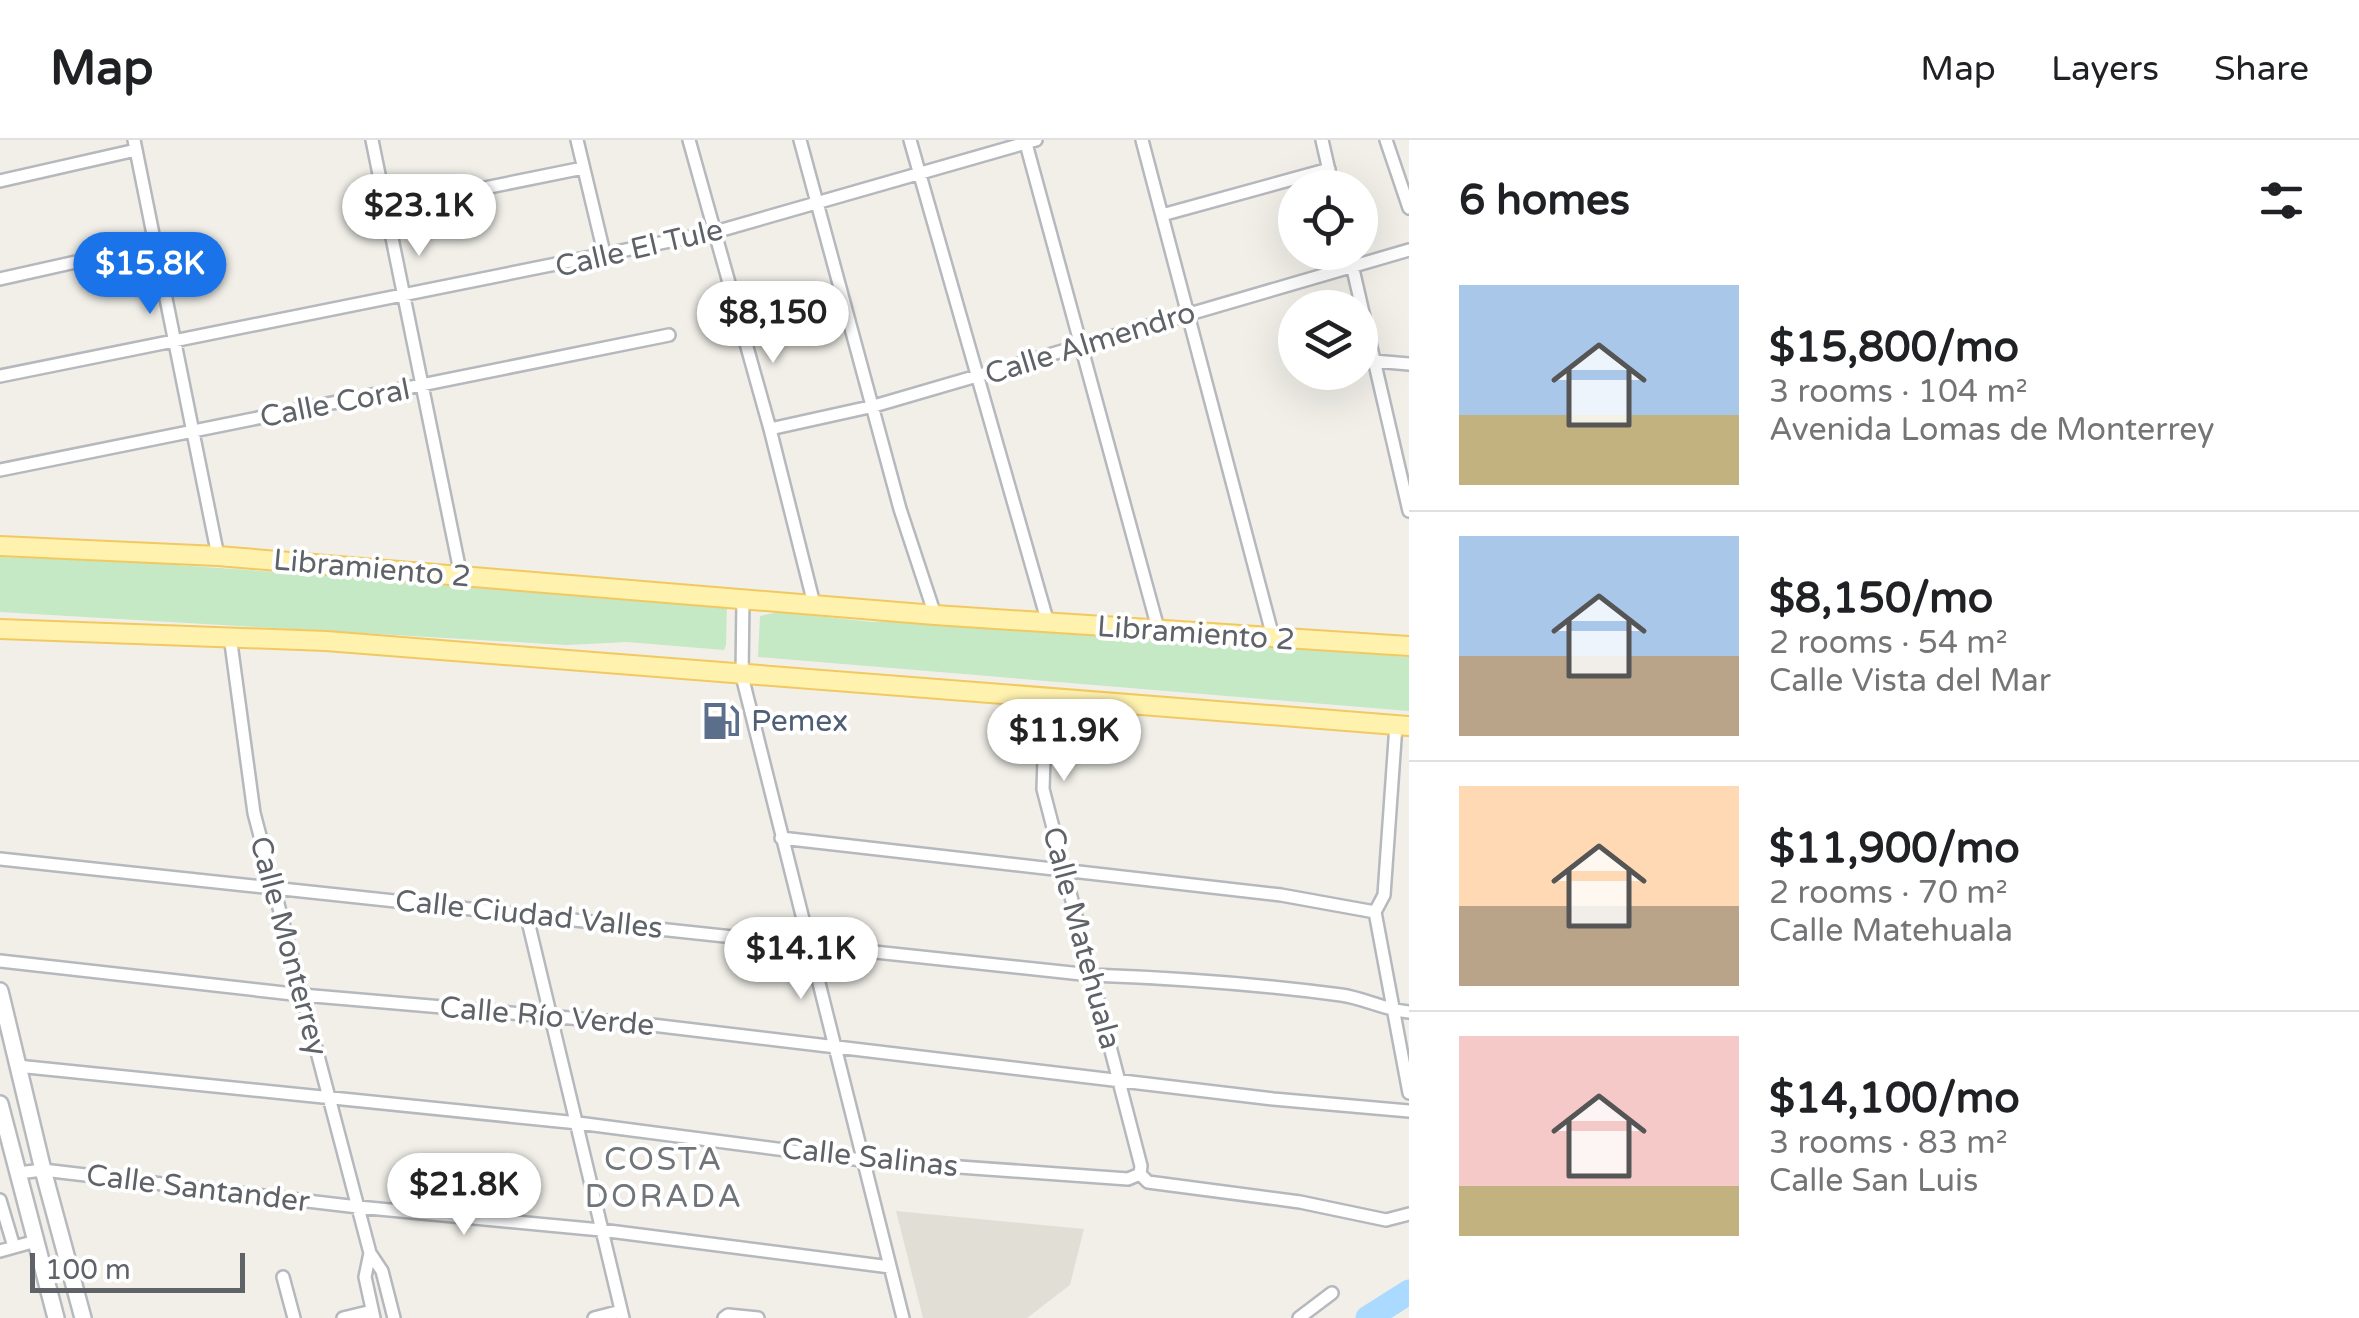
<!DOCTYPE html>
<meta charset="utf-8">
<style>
body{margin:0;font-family:"Varela Round",sans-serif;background:#f6f6f6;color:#202124;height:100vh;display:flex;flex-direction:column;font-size:38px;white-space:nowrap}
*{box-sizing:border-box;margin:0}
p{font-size:32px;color:#757577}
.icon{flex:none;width:55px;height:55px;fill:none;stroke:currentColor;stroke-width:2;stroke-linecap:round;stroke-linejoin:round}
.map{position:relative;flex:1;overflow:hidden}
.details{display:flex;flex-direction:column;background:#fff;width:950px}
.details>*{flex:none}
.tools{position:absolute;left:1278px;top:30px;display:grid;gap:20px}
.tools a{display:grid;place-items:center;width:100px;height:100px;border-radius:50%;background:#fff;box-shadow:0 10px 40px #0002;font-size:50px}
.scale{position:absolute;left:30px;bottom:25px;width:215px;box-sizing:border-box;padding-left:10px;border:5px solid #5f6368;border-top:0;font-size:28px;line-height:35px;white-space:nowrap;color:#5f6368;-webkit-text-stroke:8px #fff;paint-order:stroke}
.price{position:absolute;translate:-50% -85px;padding:0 22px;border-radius:35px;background:#fff;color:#222;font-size:32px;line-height:65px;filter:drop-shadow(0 2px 5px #0008)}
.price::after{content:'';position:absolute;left:50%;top:60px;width:30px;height:22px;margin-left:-15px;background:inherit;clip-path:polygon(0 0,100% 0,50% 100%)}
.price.current{background:#1a73e8;color:#fff}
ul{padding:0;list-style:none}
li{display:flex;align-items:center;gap:30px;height:250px;padding:0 50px}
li+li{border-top:2px solid #e0e0e0}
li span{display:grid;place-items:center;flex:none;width:280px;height:200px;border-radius:0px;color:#555}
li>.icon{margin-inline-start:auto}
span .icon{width:120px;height:120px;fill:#fffc;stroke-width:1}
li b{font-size:42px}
h2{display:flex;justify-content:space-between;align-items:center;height:120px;padding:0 50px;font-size:42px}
header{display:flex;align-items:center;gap:60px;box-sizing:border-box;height:140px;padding:0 50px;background:#fff;border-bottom:2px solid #e0e0e0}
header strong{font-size:48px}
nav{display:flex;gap:55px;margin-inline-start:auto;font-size:35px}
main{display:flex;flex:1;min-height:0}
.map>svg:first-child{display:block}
.education{fill:#e1ded6}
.park{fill:#c5e8c5}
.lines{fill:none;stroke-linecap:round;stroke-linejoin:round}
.river{stroke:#aadaff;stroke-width:25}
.minor-casing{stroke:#b5b8bc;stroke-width:16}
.secondary-casing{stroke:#b6babf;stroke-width:20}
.primary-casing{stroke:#f2c960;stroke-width:22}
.minor{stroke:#fff;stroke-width:11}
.secondary{stroke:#fff;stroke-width:15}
.primary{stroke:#fff2af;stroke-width:18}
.labels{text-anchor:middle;stroke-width:8;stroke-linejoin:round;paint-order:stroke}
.street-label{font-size:30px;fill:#5f6368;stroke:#fff}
.service-label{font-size:30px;fill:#4e5e75;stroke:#fff;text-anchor:start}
.neighbourhood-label{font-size:32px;letter-spacing:2.5px;fill:#70757a;stroke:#fff}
</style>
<header>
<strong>Map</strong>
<nav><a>Map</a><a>Layers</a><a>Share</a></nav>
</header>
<main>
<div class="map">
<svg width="1409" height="1178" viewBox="0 0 1409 1178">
<rect width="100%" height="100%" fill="#f1efe8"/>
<path class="education" d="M 896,1071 L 1084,1089 L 1070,1145 L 1027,1178 L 923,1178 Z"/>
<path class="park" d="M 0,417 L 132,422 L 727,463 L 726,505 L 724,510 L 627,502 L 566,505 L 0,472 Z
M 779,472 L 872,482 L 919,479 L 1409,517 L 1409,571 L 758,517 L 760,476 Z"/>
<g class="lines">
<path class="river" d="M 1368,1178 L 1409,1152"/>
<g class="minor-casing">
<path id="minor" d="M 134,0 L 218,416
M 372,0 L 461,436
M 577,0 L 605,117
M 689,0 L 770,289 L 814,464
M 800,0 L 900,369 L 935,475
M 910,0 L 1048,483
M 1025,0 L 1159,492
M 1142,0 L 1273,497
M 1322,0 L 1333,48
M 1386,0 L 1409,68
M 0,41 L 136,10
M 386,68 L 583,28
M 1162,75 L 1329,29
M 1349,112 L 1409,371
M 0,139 L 156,104
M 1374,221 L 1409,224
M 0,236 L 715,92 L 1036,0
M 770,289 L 874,266 L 1409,110
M 0,330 L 669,195
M 743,458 L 742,536 L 903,1178
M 230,496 L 254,673 L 370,1113 L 382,1131 L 394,1178
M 1046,559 L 1043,649 L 1141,1026 L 1140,1034
M 1396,585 L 1384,755 L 1375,772 L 1409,953
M 781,698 L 1281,755 L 1375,772
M 0,719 L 1091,835 C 1174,838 1258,844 1341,855 C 1364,858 1385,870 1409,872
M 526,773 L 623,1178
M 0,821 L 302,855 L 652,885 L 1273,959 L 1409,971
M 17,926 L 578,983 L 862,1020 L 1128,1039 L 1140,1034
M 18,1033 L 43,1030 L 358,1067 L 601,1090 L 890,1127
M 1140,1034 L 1148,1042 L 1300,1062 L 1386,1080 L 1409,1074
M 0,1060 L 14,1107
M 0,1111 L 36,1101
M 370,1113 L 365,1137 L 374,1178
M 283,1137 L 294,1178
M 343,1178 L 372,1171
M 594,1178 L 621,1171
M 724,1178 L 728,1175 L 758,1178
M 1299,1178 L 1332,1153"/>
</g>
<g class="secondary-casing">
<path id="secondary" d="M 0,851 L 43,1030 L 83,1178
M 0,964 L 56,1178"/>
</g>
<g class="primary-casing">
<path id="primary" d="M 0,406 L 218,416 L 935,475 L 1409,506
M 0,489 L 326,501 L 1409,586"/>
</g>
<use href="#minor" class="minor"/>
<use href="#secondary" class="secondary"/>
<use href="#primary" class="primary"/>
</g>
<defs>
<g id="fuel-bare" transform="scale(3)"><path d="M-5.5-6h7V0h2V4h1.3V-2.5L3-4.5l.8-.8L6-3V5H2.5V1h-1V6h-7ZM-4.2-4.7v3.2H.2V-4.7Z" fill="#5c6f8a" stroke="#fff" stroke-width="2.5" paint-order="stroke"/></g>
</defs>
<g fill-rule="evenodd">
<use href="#fuel-bare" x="721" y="581"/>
</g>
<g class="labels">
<g class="street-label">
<text transform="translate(639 108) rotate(-13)" y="10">Calle El Tule</text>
<text transform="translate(1090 203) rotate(-17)" y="10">Calle Almendro</text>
<text transform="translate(335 263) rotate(-11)" y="10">Calle Coral</text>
<text transform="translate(372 428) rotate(5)" y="10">Libramiento 2</text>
<text transform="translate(1196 493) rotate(4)" y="10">Libramiento 2</text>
<text transform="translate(529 774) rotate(6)" y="10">Calle Ciudad Valles</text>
<text transform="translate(1082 798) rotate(75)" y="10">Calle Matehuala</text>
<text transform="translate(289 806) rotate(75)" y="10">Calle Monterrey</text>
<text transform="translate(547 876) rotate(5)" y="10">Calle Río Verde</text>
<text transform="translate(870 1017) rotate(6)" y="10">Calle Salinas</text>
<text transform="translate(198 1048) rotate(7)" y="10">Calle Santander</text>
</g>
<g class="service-label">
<text x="751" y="591">Pemex</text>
</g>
<g class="neighbourhood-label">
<text x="664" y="1030">COSTA<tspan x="664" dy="37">DORADA</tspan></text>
</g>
</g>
</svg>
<div class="tools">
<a><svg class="icon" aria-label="locate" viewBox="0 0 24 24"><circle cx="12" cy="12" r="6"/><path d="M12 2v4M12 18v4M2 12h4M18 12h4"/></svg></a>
<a><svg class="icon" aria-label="layers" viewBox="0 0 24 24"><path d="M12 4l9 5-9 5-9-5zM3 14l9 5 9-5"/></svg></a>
</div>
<div class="scale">100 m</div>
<b class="price" style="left:419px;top:119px">$23.1K</b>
<b class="price current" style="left:150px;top:177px">$15.8K</b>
<b class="price" style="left:773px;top:226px">$8,150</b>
<b class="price" style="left:1064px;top:644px">$11.9K</b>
<b class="price" style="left:801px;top:862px">$14.1K</b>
<b class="price" style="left:464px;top:1098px">$21.8K</b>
</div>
<section class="details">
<h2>6 homes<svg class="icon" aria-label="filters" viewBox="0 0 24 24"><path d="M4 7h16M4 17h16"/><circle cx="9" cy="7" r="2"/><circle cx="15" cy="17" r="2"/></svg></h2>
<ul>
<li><span style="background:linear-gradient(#a9c7e8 65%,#c2b280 0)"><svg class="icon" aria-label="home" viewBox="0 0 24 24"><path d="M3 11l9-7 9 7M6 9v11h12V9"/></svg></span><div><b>$15,800/mo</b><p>3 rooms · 104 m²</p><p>Avenida Lomas de Monterrey</p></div></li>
<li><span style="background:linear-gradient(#a9c7e8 60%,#b9a48a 0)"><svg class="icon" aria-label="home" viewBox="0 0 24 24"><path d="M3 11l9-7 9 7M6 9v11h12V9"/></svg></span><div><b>$8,150/mo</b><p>2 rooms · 54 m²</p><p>Calle Vista del Mar</p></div></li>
<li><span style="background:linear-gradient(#ffd9b3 60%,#b9a48a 0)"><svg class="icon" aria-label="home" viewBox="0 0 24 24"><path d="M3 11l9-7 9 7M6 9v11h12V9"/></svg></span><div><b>$11,900/mo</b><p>2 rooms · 70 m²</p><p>Calle Matehuala</p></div></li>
<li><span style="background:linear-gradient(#f6c9c9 75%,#c2b280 0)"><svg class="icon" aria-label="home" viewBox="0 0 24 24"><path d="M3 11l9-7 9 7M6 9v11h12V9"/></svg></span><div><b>$14,100/mo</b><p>3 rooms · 83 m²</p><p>Calle San Luis</p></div></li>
</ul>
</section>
</main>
